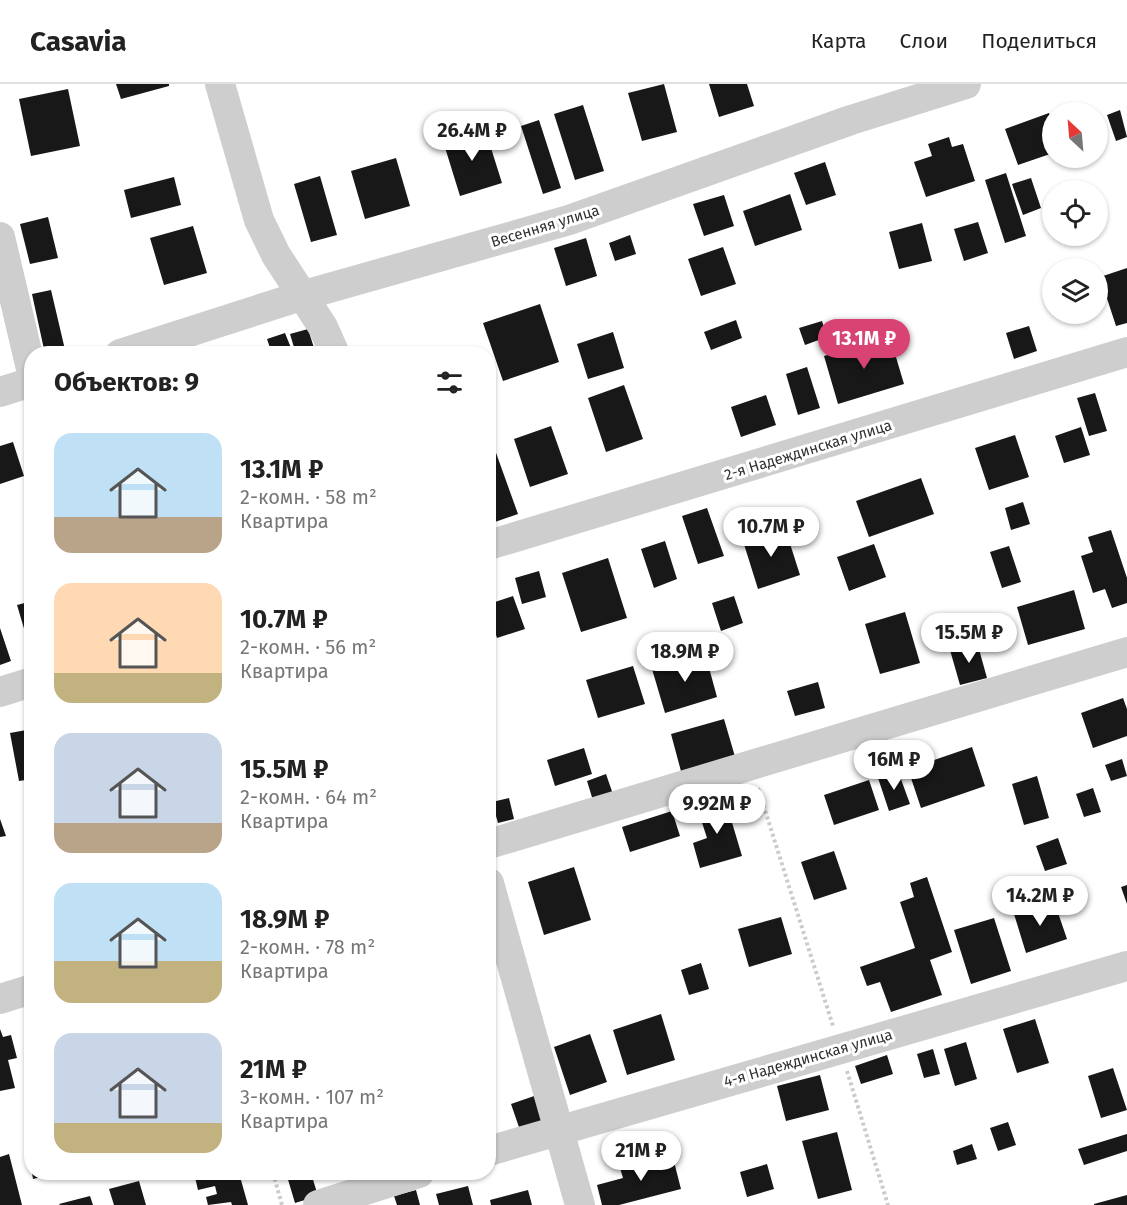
<!DOCTYPE html>
<html lang="ru">
<meta charset="utf-8">
<style>
body{margin:0;font-family:"Fira Sans",sans-serif;background:#f6f6f6;color:#222;height:100vh;display:flex;flex-direction:column;font-size:22px;white-space:nowrap}
*{box-sizing:border-box;margin:0}
p{font-size:20px;color:#767676}
.icon{flex:none;width:33px;height:33px;fill:none;stroke:currentColor;stroke-width:2;stroke-linecap:round;stroke-linejoin:round}
.map{position:relative;flex:1;overflow:hidden}
.sheet{position:absolute;left:24px;top:262px;width:472px;height:834px;display:flex;flex-direction:column;background:#fff;border-radius:24px;box-shadow:0 2px 4px #0004}
.sheet>*{flex:none}
.needle{width:39px;rotate:334deg}
.buttons{position:absolute;left:1042px;top:18px;display:grid;gap:12px}
.buttons a{display:grid;place-items:center;width:66px;height:66px;border-radius:50%;background:#fff;box-shadow:0 2px 4px #0004;font-size:30px}
.price{position:absolute;translate:-50% -51px;padding:0 14px;border-radius:21px;background:#fff;color:#222;font-size:20px;line-height:39px;filter:drop-shadow(0 2px 3px #0008)}
.price::after{content:'';position:absolute;left:50%;top:36px;width:18px;height:14px;margin-left:-9px;background:inherit;clip-path:polygon(0 0,100% 0,50% 100%)}
.price.active{background:#d84374;color:#fff}
ul{padding:0;list-style:none}
li{display:flex;align-items:center;gap:18px;height:150px;padding:0 30px}
li span{display:grid;place-items:center;flex:none;width:168px;height:120px;border-radius:18px;color:#555}
li>.icon{margin-inline-start:auto}
span .icon{width:72px;height:72px;fill:#fffc;stroke-width:1}
li b{font-size:26px}
h2{display:flex;justify-content:space-between;align-items:center;height:72px;padding:0 30px;font-size:26px}
header{display:flex;align-items:center;gap:36px;box-sizing:border-box;height:84px;padding:0 30px;background:#fff;border-bottom:2px solid #e0e0e0}
header strong{font-size:28px}
nav{display:flex;gap:33px;margin-inline-start:auto;font-size:21px}
.map>svg:first-child{display:block}
.building{fill:#181818}
.lines{fill:none;stroke-linecap:round;stroke-linejoin:round}
.path{stroke:#cbcbcb;stroke-width:4;stroke-dasharray:3 3;stroke-linecap:butt}
.minor{stroke:#cecece;stroke-width:30}
.labels{text-anchor:middle;stroke-width:6;stroke-linejoin:round;paint-order:stroke}
.street-label{font-size:15px;fill:#313131;stroke:#fff}
</style>
<header>
<strong>Casavia</strong>
<nav><a>Карта</a><a>Слои</a><a>Поделиться</a></nav>
</header>
<div class="map">
<svg width="1127" height="1121" viewBox="0 0 1127 1121">
<rect width="100%" height="100%" fill="#fff"/>
<path class="building" d="M 116,0 L 169,0 L 169,2 L 121,15 Z
M 664,0 L 677,48 L 642,57 L 628,9 Z
M 709,0 L 747,0 L 754,22 L 719,33 Z
M 68,5 L 80,62 L 31,72 L 19,15 Z
M 583,21 L 604,87 L 575,96 L 554,30 Z
M 1120,26 L 1127,53 L 1116,57 L 1107,31 Z
M 1049,29 L 1053,39 L 1053,69 L 1018,81 L 1005,45 Z
M 539,36 L 561,104 L 543,110 L 521,42 Z
M 485,45 L 502,99 L 460,112 L 443,57 Z
M 949,53 L 952,63 L 963,60 L 975,97 L 926,113 L 914,78 L 932,72 L 928,60 Z
M 396,74 L 410,122 L 365,135 L 351,87 Z
M 825,78 L 836,111 L 806,121 L 794,89 Z
M 1006,89 L 1026,152 L 1005,159 L 985,96 Z
M 320,92 L 337,151 L 311,158 L 294,100 Z
M 174,93 L 181,121 L 131,134 L 124,106 Z
M 1031,94 L 1041,124 L 1023,131 L 1012,100 Z
M 790,110 L 802,146 L 755,162 L 743,127 Z
M 724,111 L 734,142 L 704,152 L 693,120 Z
M 48,133 L 58,174 L 30,180 L 20,140 Z
M 978,138 L 988,169 L 964,177 L 954,145 Z
M 922,139 L 932,177 L 899,185 L 889,148 Z
M 193,142 L 207,189 L 164,201 L 150,154 Z
M 630,151 L 636,170 L 615,177 L 609,159 Z
M 586,154 L 597,192 L 566,202 L 554,164 Z
M 723,163 L 736,200 L 701,212 L 688,175 Z
M 1127,184 L 1127,239 L 1116,242 L 1100,193 Z
M 51,206 L 66,270 L 45,270 L 32,210 Z
M 540,220 L 559,278 L 503,297 L 483,239 Z
M 736,236 L 742,254 L 711,266 L 704,248 Z
M 822,237 L 827,253 L 805,261 L 799,244 Z
M 1029,242 L 1037,267 L 1014,275 L 1006,249 Z
M 308,245 L 316,270 L 296,270 L 290,250 Z
M 613,248 L 624,284 L 588,295 L 577,260 Z
M 285,249 L 291,264 L 272,270 L 267,255 Z
M 890,253 L 904,300 L 838,320 L 824,272 Z
M 807,283 L 820,324 L 798,331 L 786,290 Z
M 624,301 L 643,355 L 606,368 L 588,314 Z
M 1095,309 L 1107,347 L 1089,352 L 1077,314 Z
M 766,311 L 776,341 L 741,353 L 731,323 Z
M 551,342 L 568,390 L 530,403 L 514,355 Z
M 1081,343 L 1090,371 L 1064,379 L 1055,352 Z
M 1015,351 L 1029,393 L 989,406 L 975,364 Z
M 13,358 L 24,392 L 0,400 L 0,362 Z
M 495,366 L 518,430 L 489,440 L 489,368 Z
M 921,394 L 934,430 L 869,453 L 856,417 Z
M 1023,418 L 1030,440 L 1011,446 L 1005,424 Z
M 707,424 L 724,472 L 698,480 L 682,432 Z
M 785,444 L 800,491 L 758,505 L 743,457 Z
M 1111,446 L 1127,494 L 1127,519 L 1112,524 L 1105,505 L 1093,509 L 1081,472 L 1093,468 L 1088,453 Z
M 665,457 L 677,495 L 654,504 L 641,465 Z
M 874,460 L 886,493 L 849,507 L 837,473 Z
M 1009,462 L 1021,498 L 1002,504 L 990,468 Z
M 608,474 L 627,534 L 581,548 L 562,489 Z
M 539,487 L 546,513 L 522,520 L 515,494 Z
M 1074,506 L 1085,545 L 1028,561 L 1017,523 Z
M 513,512 L 525,545 L 497,554 L 489,530 L 489,520 Z
M 734,512 L 743,539 L 721,547 L 712,519 Z
M 32,517 L 32,557 L 28,558 L 17,521 Z
M 905,528 L 920,579 L 880,590 L 865,540 Z
M 0,544 L 11,577 L 0,581 Z
M 977,558 L 987,594 L 960,601 L 950,566 Z
M 705,569 L 717,613 L 665,629 L 652,585 Z
M 633,582 L 645,620 L 598,634 L 586,596 Z
M 818,598 L 825,624 L 795,632 L 787,607 Z
M 1123,614 L 1127,625 L 1127,652 L 1093,664 L 1081,629 Z
M 724,635 L 736,676 L 682,691 L 671,650 Z
M 32,645 L 32,695 L 19,697 L 10,649 Z
M 972,663 L 985,702 L 921,724 L 908,685 Z
M 584,664 L 592,690 L 555,702 L 547,676 Z
M 1122,675 L 1127,692 L 1111,697 L 1105,681 Z
M 898,687 L 910,720 L 889,727 L 878,694 Z
M 606,690 L 615,716 L 595,723 L 587,697 Z
M 1037,692 L 1049,734 L 1024,741 L 1012,700 Z
M 869,696 L 879,726 L 834,741 L 824,711 Z
M 1093,704 L 1101,728 L 1084,733 L 1076,710 Z
M 509,714 L 514,735 L 498,739 L 492,718 Z
M 725,715 L 742,772 L 700,784 L 693,759 L 707,754 L 697,723 Z
M 672,727 L 680,752 L 630,768 L 622,743 Z
M 0,735 L 6,752 L 0,753 Z
M 1058,754 L 1067,780 L 1045,787 L 1036,762 Z
M 834,767 L 847,805 L 814,816 L 801,778 Z
M 574,783 L 591,836 L 544,851 L 528,798 Z
M 927,793 L 952,868 L 930,876 L 942,911 L 891,928 L 880,898 L 867,902 L 860,883 L 915,864 L 900,818 L 914,813 L 910,799 Z
M 1127,801 L 1127,820 L 1121,803 Z
M 1054,817 L 1067,855 L 1026,869 L 1014,830 Z
M 781,833 L 792,870 L 749,883 L 738,845 Z
M 994,834 L 1011,887 L 971,900 L 954,846 Z
M 489,858 L 494,871 L 489,873 Z
M 701,879 L 709,905 L 689,911 L 681,886 Z
M 661,930 L 675,976 L 627,991 L 613,946 Z
M 1035,935 L 1049,979 L 1017,989 L 1003,945 Z
M 0,945 L 3,953 L 11,951 L 17,974 L 8,976 L 15,1004 L 0,1007 Z
M 590,950 L 607,998 L 570,1011 L 554,963 Z
M 966,958 L 977,995 L 955,1002 L 944,965 Z
M 933,965 L 940,990 L 924,994 L 917,970 Z
M 887,971 L 893,990 L 861,1000 L 855,982 Z
M 1113,984 L 1127,1026 L 1101,1034 L 1088,992 Z
M 820,991 L 829,1026 L 786,1037 L 777,1002 Z
M 537,1011 L 547,1040 L 521,1049 L 511,1020 Z
M 1008,1038 L 1016,1061 L 998,1067 L 990,1044 Z
M 837,1048 L 852,1106 L 818,1115 L 802,1057 Z
M 1127,1050 L 1127,1067 L 1084,1081 L 1078,1065 Z
M 972,1060 L 977,1075 L 957,1081 L 953,1067 Z
M 32,1064 L 32,1088 L 31,1088 L 25,1066 Z
M 9,1070 L 22,1121 L 0,1121 L 0,1073 Z
M 672,1070 L 681,1105 L 619,1121 L 602,1121 L 597,1101 L 623,1094 L 620,1084 Z
M 767,1080 L 774,1105 L 747,1113 L 740,1088 Z
M 32,1089 L 52,1089 L 53,1090 L 33,1095 Z
M 194,1089 L 239,1089 L 248,1121 L 232,1121 L 231,1118 L 208,1121 L 206,1113 L 217,1110 L 215,1102 L 198,1106 Z
M 286,1089 L 311,1089 L 318,1112 L 295,1119 Z
M 139,1097 L 146,1121 L 114,1121 L 109,1105 Z
M 468,1102 L 473,1121 L 439,1121 L 436,1110 Z
M 416,1106 L 420,1121 L 397,1121 L 394,1112 Z
M 528,1106 L 532,1121 L 491,1121 L 490,1116 Z
M 1127,1111 L 1127,1121 L 1094,1121 L 1094,1120 Z
M 90,1112 L 93,1121 L 60,1121 L 59,1120 Z"/>
<g class="lines">
<path class="path" d="M 758,704 L 833,942
M 847,987 L 888,1121
M 273,1089 L 282,1121"/>
<path class="minor" d="M 220,0 L 259,136 L 276,171 L 323,243 L 335,270
M 0,153 L 32,289
M 120,270 L 301,212 L 569,136 L 851,36 L 966,0
M 0,308 L 32,298
M 489,461 L 1127,268
M 0,608 L 32,598
M 489,760 L 1127,568
M 489,799 L 580,1121
M 0,915 L 32,905
M 489,1067 L 1127,882
M 318,1121 L 419,1089"/>
</g>
<g class="labels">
<g class="street-label">
<text transform="translate(545 142) rotate(-17)" y="5">Весенняя улица</text>
<text transform="translate(808 366) rotate(-17)" y="5">2-я Надеждинская улица</text>
<text transform="translate(808 974) rotate(-16)" y="5">4-я Надеждинская улица</text>
</g>
</g>
</svg>
<div class="buttons">
<a><svg class="needle" viewBox="-14 -14 28 28"><path d="M0-13l5 13h-10z" fill="#e53935"/><path d="M0 13l5-13h-10z" fill="#767676"/></svg></a>
<a><svg class="icon" aria-label="locate" viewBox="0 0 24 24"><circle cx="12" cy="12" r="6"/><path d="M12 2v4M12 18v4M2 12h4M18 12h4"/></svg></a>
<a><svg class="icon" aria-label="layers" viewBox="0 0 24 24"><path d="M12 4l9 5-9 5-9-5zM3 14l9 5 9-5"/></svg></a>
</div>
<b class="price" style="left:472px;top:78px">26.4M ₽</b>
<b class="price active" style="left:864px;top:286px">13.1M ₽</b>
<b class="price" style="left:771px;top:474px">10.7M ₽</b>
<b class="price" style="left:969px;top:580px">15.5M ₽</b>
<b class="price" style="left:685px;top:599px">18.9M ₽</b>
<b class="price" style="left:894px;top:707px">16M ₽</b>
<b class="price" style="left:717px;top:751px">9.92M ₽</b>
<b class="price" style="left:1040px;top:843px">14.2M ₽</b>
<b class="price" style="left:641px;top:1098px">21M ₽</b>
<section class="sheet">
<h2>Объектов: 9<svg class="icon" aria-label="filters" viewBox="0 0 24 24"><path d="M4 7h16M4 17h16"/><circle cx="9" cy="7" r="2"/><circle cx="15" cy="17" r="2"/></svg></h2>
<ul>
<li><span style="background:linear-gradient(#bfe0f5 70%,#b9a48a 0)"><svg class="icon" aria-label="home" viewBox="0 0 24 24"><path d="M3 11l9-7 9 7M6 9v11h12V9"/></svg></span><div><b>13.1M ₽</b><p>2-комн. · 58 m²</p><p>Квартира</p></div></li>
<li><span style="background:linear-gradient(#ffd9b3 75%,#c2b280 0)"><svg class="icon" aria-label="home" viewBox="0 0 24 24"><path d="M3 11l9-7 9 7M6 9v11h12V9"/></svg></span><div><b>10.7M ₽</b><p>2-комн. · 56 m²</p><p>Квартира</p></div></li>
<li><span style="background:linear-gradient(#c9d6e8 75%,#b9a48a 0)"><svg class="icon" aria-label="home" viewBox="0 0 24 24"><path d="M3 11l9-7 9 7M6 9v11h12V9"/></svg></span><div><b>15.5M ₽</b><p>2-комн. · 64 m²</p><p>Квартира</p></div></li>
<li><span style="background:linear-gradient(#bfe0f5 65%,#c2b280 0)"><svg class="icon" aria-label="home" viewBox="0 0 24 24"><path d="M3 11l9-7 9 7M6 9v11h12V9"/></svg></span><div><b>18.9M ₽</b><p>2-комн. · 78 m²</p><p>Квартира</p></div></li>
<li><span style="background:linear-gradient(#c9d6e8 75%,#c2b280 0)"><svg class="icon" aria-label="home" viewBox="0 0 24 24"><path d="M3 11l9-7 9 7M6 9v11h12V9"/></svg></span><div><b>21M ₽</b><p>3-комн. · 107 m²</p><p>Квартира</p></div></li>
</ul>
</section>
</div>
